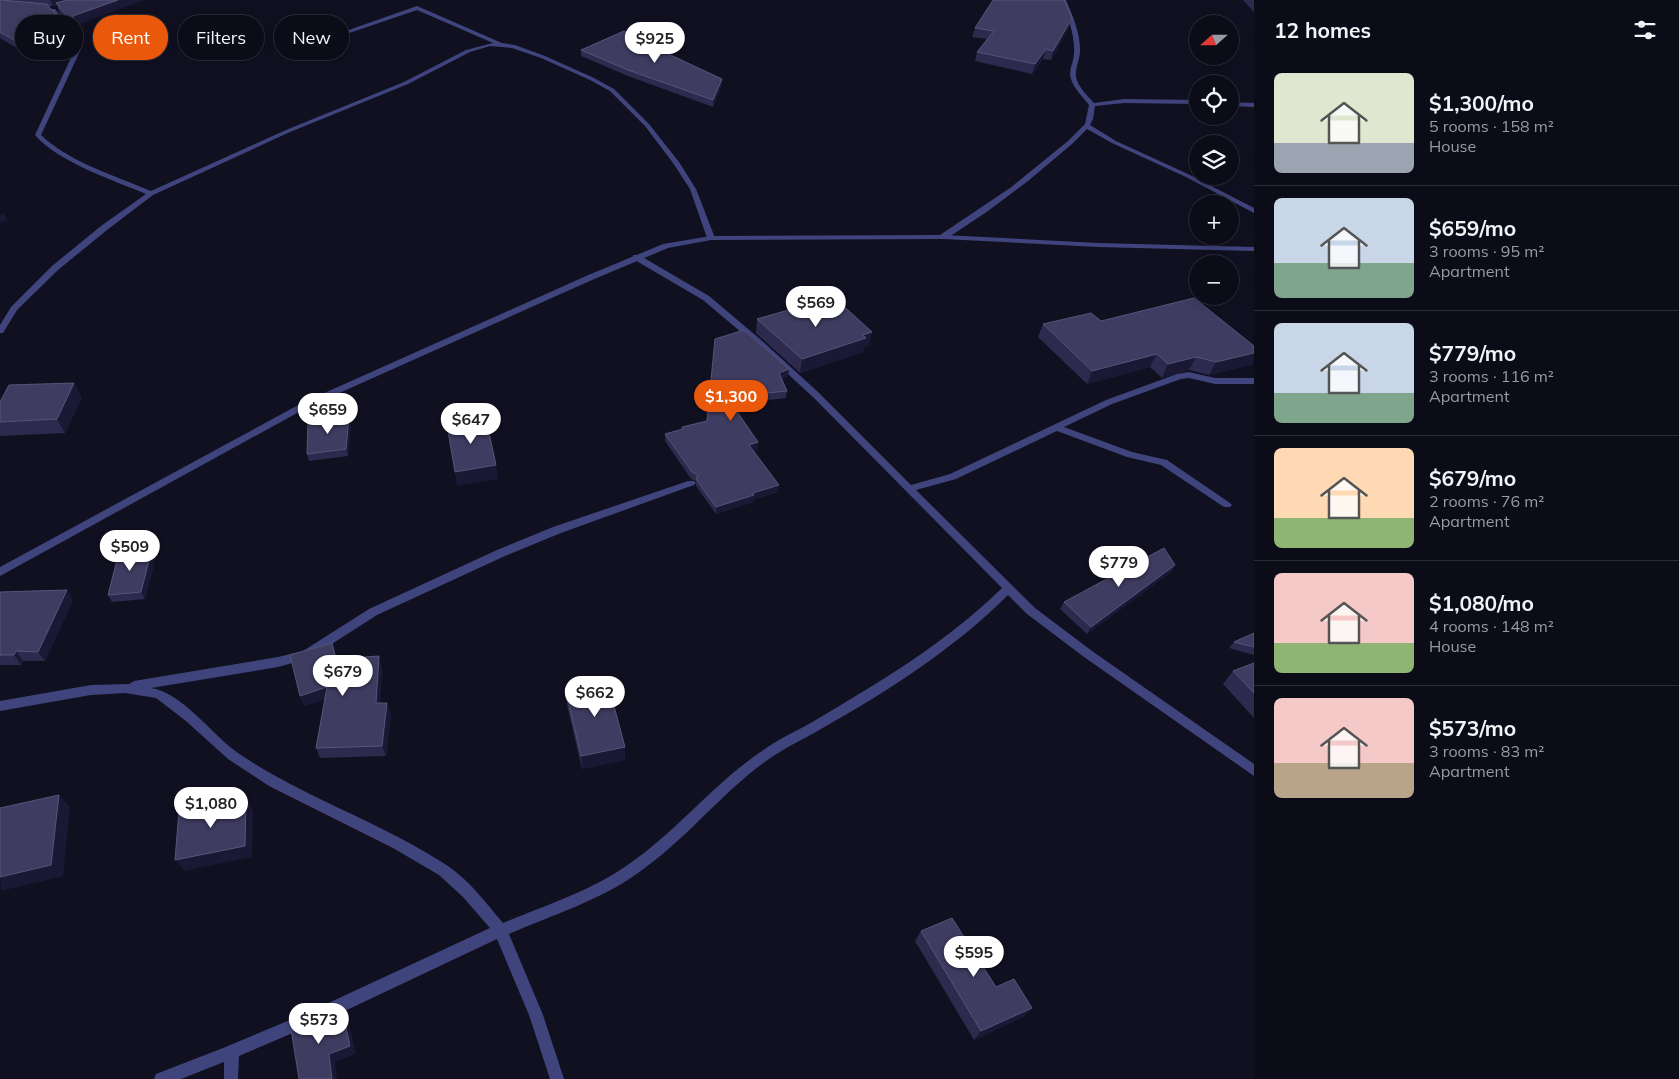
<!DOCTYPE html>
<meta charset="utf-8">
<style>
body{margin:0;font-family:Mulish,sans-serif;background:#1a1a26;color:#f1f3f6;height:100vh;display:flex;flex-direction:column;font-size:19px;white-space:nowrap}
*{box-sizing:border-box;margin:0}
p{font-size:16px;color:#9a9ba2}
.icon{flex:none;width:28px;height:28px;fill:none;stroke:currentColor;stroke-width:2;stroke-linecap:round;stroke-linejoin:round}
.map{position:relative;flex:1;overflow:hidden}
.sheet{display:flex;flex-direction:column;background:#0c0c19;width:425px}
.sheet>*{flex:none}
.top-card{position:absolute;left:15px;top:15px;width:475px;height:45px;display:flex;gap:10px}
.needle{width:32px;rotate:249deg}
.fabs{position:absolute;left:1189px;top:15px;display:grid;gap:10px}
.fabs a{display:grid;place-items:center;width:50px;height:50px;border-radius:50%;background:#0c0c19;box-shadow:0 2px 12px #0003,0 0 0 1px #2c2c38;font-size:25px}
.price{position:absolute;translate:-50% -42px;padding:0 11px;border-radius:18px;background:#fff;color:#222;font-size:16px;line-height:32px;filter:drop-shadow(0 1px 2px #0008)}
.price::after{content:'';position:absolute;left:50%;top:30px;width:15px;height:11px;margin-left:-8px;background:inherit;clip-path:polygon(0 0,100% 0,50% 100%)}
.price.active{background:#ea580c;color:#fff}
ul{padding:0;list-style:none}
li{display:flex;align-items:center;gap:15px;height:125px;padding:0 20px}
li+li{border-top:1px solid #2c2c38}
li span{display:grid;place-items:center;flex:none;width:140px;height:100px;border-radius:8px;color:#555}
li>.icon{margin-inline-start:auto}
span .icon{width:60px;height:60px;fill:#fffc;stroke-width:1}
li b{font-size:21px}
h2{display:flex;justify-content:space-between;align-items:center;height:60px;padding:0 20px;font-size:21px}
.pill{padding:0 18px;border-radius:22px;background:#0c0c19;box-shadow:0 2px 12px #0003,0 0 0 1px #2c2c38;font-size:18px;line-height:45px}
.pill.active{background:#ea580c;color:#fff}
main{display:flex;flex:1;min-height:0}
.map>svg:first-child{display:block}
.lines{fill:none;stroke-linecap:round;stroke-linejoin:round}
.minor{fill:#3f447c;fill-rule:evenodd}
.tertiary{fill:#3f447c;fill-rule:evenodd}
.wall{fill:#2d2a4e}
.shaded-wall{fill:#1a1834}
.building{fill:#3f3c61;stroke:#565479}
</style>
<main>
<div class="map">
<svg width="1254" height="1079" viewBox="0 0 1254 1079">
<rect width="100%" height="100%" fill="#101021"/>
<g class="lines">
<path class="minor" d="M 1060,0 L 1066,0 C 1073,17 1081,34 1080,53 C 1079,61 1075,69 1076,77 C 1078,87 1087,95 1094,103 L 1124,99 L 1198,100 L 1198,104 L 1124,103 L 1095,106 L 1093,119 L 1090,125 L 1116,141 L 1190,175 L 1254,208 L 1254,213 L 1186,177 L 1112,143 L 1087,129 L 1072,144 L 1028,181 L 988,211 L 946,239 L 940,239 L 940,235 L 1010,188 L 1068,141 L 1085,124 L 1089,105 C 1083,97 1074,89 1071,79 C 1068,70 1074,62 1074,53 C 1075,34 1068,17 1060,0 Z
M 417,6 L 502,43 L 515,45 L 545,56 L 594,78 L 614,89 L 649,124 L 679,162 L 696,189 L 715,238 L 714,240 L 707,238 L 690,189 L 673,163 L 645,126 L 610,91 L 590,80 L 541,58 L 512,48 L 490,46 L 470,52 L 408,84 L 290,132 L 153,195 L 107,230 L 58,270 L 17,310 L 3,333 L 0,333 L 0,325 L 11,307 L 52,266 L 101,226 L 146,194 C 113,180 58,162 35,135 L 75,49 C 73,27 55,24 51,9 L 55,9 C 65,22 79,31 81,49 L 41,135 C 69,162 116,176 151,191 L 286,130 L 404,82 L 466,50 L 493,43 L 417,10 L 311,46 L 306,45 Z
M 1230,102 L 1254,103 L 1254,107 L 1230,106 Z
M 633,255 L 639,255 L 709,296 L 760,339 L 819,393 L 911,485 L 950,474 L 1106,400 L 1177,374 L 1189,372 L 1215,378 L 1254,378 L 1254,384 L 1215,384 L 1189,378 L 1181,379 L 1112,404 L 1064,427 L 1132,452 L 1167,460 L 1230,503 L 1232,505 L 1230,507 L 1224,507 L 1161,465 L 1127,457 L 1057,431 L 956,479 L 916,490 L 1035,608 L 1092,651 L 1254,764 L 1254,776 L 1084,657 L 1027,614 L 1008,595 C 954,649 888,691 821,729 C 804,739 786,747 769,759 C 722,792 686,840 638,873 C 599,901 552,915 509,934 L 543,1015 L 564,1079 L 550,1079 L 529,1015 L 497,939 L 349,1009 L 239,1056 L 238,1079 L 224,1079 L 224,1062 L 181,1079 L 154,1079 L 156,1074 L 223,1048 L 309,1012 L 490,928 L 463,897 L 439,875 L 393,848 L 269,786 L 228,759 L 186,721 L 156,698 L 125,693 L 91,695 L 0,711 L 0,701 L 91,685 L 129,684 L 134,681 L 278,657 L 303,651 L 369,609 L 497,550 L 553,527 L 688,481 L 694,481 L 696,483 L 694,485 L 561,533 L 505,556 L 377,615 L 310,658 L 278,667 L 151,688 C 183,693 212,735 238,753 C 304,798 382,822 448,866 C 470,881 486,903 503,923 C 546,905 591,891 629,864 C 677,831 713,784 762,751 C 778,739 797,731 814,721 C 880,682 947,642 1002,588 L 813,397 L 754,343 L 703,300 L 633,259 Z"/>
<path class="tertiary" d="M 943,235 L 1098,243 L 1254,247 L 1254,251 L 1098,247 L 943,239 L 711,240 L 668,248 L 592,280 L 308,407 L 0,576 L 0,567 L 302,403 L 586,276 L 663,244 L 711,236 Z"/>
</g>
<path class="wall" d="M 0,0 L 144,0 L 76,25 L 78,35 L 59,12 L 57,5 L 53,6 L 48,6 L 70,38 L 25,53 L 0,38 Z
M 1243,0 L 1254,0 L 1254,12 Z
M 1069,27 L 1051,60 L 1043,59 L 1032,74 L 975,61 L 977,52 L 987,39 L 972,37 L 975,28 Z
M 581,50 L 671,55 L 722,79 L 722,85 L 713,107 L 628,76 L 581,56 Z
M 757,319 L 869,346 L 864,347 L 863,352 L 800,373 L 756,333 Z
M 1101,321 L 1253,364 L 1209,375 L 1189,370 L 1162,378 L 1150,367 L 1087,384 L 1038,337 L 1043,324 Z
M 744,330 L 789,369 L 788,376 L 782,379 L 787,391 L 786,398 L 732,404 L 758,449 L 754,450 L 778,492 L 754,499 L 753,502 L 716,514 L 696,486 L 696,481 L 691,479 L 665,441 L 665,434 L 681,430 L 682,427 L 707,421 Z
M 82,397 L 65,433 L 0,436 L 0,422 Z
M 351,423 L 348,456 L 309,461 L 307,454 Z
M 156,556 L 145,599 L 112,602 L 108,595 Z
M 1175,565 L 1171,572 L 1087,634 L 1060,609 L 1064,602 Z
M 0,592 L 73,600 L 45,661 L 23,661 L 21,665 L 0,665 Z
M 1254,633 L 1254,655 L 1229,648 L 1234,642 Z
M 332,643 L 337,659 L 382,666 L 380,703 L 391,713 L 386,756 L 320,758 L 316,748 L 325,699 L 304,706 L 300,696 Z
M 1254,663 L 1254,718 L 1223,684 L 1233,671 Z
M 565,688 L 625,747 L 625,760 L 582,769 L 566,701 Z
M 921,931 L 996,987 L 1032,1008 L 1023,1017 L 974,1040 L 915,941 Z"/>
<path class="shaded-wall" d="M 50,0 L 76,0 L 56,3 L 57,5 L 53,6 Z
M 118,0 L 144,0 L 76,25 L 78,35 L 75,26 L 73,16 Z
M 1072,18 L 1069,27 L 1051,60 L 1053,51 Z
M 67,29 L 70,38 L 25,53 L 21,44 Z
M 1046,49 L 1043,59 L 1032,74 L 1035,64 Z
M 671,50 L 671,56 L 666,53 Z
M 722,79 L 722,85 L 713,107 L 713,100 Z
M 4,213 L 7,220 L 0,223 L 0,215 Z
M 872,332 L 869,346 L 864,347 L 863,352 L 800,373 L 802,359 Z
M 1254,353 L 1254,362 L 1253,364 L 1209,375 L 1216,362 Z
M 1157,354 L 1150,367 L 1087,384 L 1092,371 Z
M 1196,357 L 1189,370 L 1162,378 L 1168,364 Z
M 789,369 L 788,376 L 778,380 L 779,373 Z
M 74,383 L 82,397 L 65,433 L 57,419 Z
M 349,416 L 351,423 L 348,456 L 346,449 Z
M 758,442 L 758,449 L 749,452 L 749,445 Z
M 496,465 L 498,479 L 457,486 L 455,472 Z
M 779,485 L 778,492 L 754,499 L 753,502 L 716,514 L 716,507 L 753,493 Z
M 152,549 L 156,556 L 145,599 L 141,592 Z
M 1175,565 L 1171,572 L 1087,634 L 1091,627 Z
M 67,590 L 73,600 L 45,661 L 38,652 Z
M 16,651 L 23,661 L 21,665 L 14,655 Z
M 379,656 L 382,666 L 379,713 L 376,703 Z
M 327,687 L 331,697 L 304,706 L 300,696 Z
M 387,703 L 391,713 L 386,756 L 382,746 Z
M 625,747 L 625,760 L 582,769 L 581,756 Z
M 59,795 L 70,807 L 63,876 L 1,891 L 0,877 Z
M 246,798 L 253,810 L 252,857 L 184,871 L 175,860 Z
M 1032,1008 L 1023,1017 L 974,1040 L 981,1031 Z
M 342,1009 L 348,1018 L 356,1054 L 335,1062 L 337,1079 L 332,1079 L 329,1054 Z"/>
<path class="building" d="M 0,0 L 47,4 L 67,29 L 21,44 L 0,32 Z
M 67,0 L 118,0 L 73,16 L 75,26 L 56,3 Z
M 993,0 L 1064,0 L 1072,18 L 1053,51 L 1046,49 L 1035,64 L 977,52 L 994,31 L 975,28 Z
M 624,31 L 671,50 L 666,53 L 722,79 L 713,100 L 628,70 L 581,50 Z
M 1194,298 L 1254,346 L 1254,353 L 1216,362 L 1196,357 L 1168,364 L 1157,354 L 1092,371 L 1043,324 L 1091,313 L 1101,321 Z
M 827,299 L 831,302 L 837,300 L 872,332 L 863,335 L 866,338 L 802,359 L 757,319 Z
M 744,330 L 789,369 L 779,373 L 787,391 L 727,397 L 758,442 L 749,445 L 779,485 L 753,493 L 754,495 L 716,507 L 696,479 L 698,475 L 692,472 L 665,434 L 683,429 L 682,427 L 707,421 L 715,339 Z
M 74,383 L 57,419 L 0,422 L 0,402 L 9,385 Z
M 349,416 L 346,449 L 307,454 L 308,422 Z
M 486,419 L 496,465 L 455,472 L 447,425 Z
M 1164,548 L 1175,565 L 1091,627 L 1064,602 Z
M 152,549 L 141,592 L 108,595 L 119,552 Z
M 67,590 L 38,652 L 16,651 L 14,655 L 0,655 L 0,592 Z
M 1254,633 L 1254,647 L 1234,642 Z
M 332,643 L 336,659 L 379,656 L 376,703 L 387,703 L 382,746 L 316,748 L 327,687 L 300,696 L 290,655 Z
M 1254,663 L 1254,693 L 1233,671 Z
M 607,680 L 625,747 L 581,756 L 565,688 Z
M 59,795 L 51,865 L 0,877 L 0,808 Z
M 246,798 L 245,846 L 175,860 L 179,810 Z
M 952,918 L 996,987 L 1014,979 L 1032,1008 L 981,1031 L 921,931 Z
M 342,1009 L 350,1046 L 329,1054 L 332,1079 L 299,1079 L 291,1029 Z"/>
</svg>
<div class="fabs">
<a><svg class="needle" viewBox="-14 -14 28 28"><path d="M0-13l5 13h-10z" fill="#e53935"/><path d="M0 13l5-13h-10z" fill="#9a9ba2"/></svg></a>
<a><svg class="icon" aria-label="locate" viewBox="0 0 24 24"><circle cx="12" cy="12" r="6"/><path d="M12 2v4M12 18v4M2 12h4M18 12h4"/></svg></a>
<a><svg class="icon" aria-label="layers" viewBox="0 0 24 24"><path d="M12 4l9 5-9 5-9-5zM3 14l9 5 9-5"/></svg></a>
<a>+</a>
<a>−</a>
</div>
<b class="price" style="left:655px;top:64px">$925</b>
<b class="price" style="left:816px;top:328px">$569</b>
<b class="price active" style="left:731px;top:422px">$1,300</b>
<b class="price" style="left:328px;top:435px">$659</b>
<b class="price" style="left:471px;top:445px">$647</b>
<b class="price" style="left:130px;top:572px">$509</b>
<b class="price" style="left:1119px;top:588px">$779</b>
<b class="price" style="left:343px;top:697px">$679</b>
<b class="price" style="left:595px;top:718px">$662</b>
<b class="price" style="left:211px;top:829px">$1,080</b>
<b class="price" style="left:974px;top:978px">$595</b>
<b class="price" style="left:319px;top:1045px">$573</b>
<div class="top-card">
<a class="pill">Buy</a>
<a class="pill active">Rent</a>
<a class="pill">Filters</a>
<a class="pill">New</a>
</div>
</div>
<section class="sheet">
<h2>12 homes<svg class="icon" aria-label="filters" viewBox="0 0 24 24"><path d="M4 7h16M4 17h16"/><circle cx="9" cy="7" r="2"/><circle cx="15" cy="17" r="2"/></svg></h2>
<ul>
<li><span style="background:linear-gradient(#dfe7d0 70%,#9aa5b1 0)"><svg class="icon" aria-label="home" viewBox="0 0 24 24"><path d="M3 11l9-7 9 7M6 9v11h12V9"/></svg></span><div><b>$1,300/mo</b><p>5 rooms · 158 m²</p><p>House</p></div></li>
<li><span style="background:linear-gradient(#c9d6e8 65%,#7fa58c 0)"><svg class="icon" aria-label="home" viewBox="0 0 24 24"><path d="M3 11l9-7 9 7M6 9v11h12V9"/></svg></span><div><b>$659/mo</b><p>3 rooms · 95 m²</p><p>Apartment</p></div></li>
<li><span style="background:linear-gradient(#c9d6e8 70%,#7fa58c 0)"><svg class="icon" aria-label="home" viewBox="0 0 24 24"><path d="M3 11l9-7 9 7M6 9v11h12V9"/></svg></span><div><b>$779/mo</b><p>3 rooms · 116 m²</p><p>Apartment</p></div></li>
<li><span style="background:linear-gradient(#ffd9b3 70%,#8fb573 0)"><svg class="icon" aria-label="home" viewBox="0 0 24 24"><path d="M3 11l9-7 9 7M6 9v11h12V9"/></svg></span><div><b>$679/mo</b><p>2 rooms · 76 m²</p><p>Apartment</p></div></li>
<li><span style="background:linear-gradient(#f6c9c9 70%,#8fb573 0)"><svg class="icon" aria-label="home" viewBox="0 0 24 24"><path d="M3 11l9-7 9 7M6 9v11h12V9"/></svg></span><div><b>$1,080/mo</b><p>4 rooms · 148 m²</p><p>House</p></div></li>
<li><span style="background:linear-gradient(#f6c9c9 65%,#b9a48a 0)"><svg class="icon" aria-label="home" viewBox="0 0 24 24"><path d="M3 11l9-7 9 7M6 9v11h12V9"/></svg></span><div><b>$573/mo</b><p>3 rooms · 83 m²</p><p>Apartment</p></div></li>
</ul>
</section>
</main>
